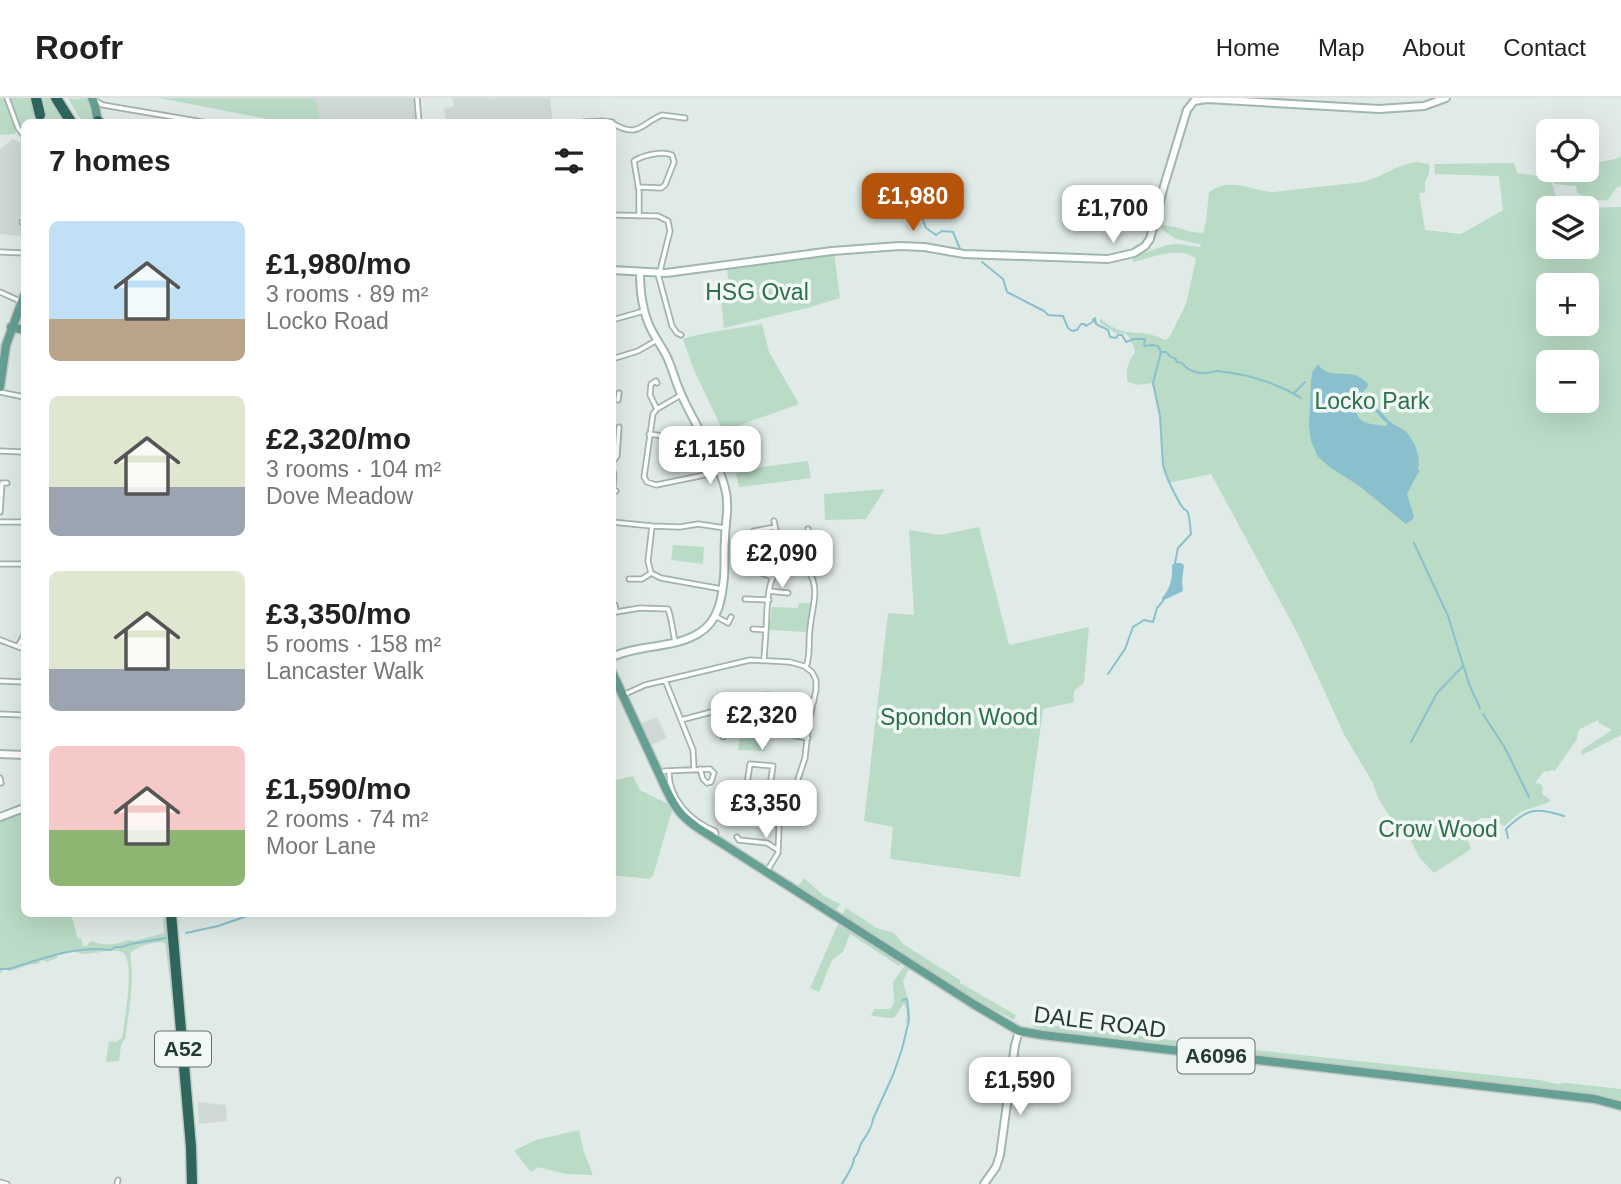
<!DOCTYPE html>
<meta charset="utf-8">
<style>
body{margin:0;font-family:Arial,sans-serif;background:#f6f6f6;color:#222;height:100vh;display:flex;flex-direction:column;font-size:26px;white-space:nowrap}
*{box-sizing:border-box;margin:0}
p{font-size:23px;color:#767676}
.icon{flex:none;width:38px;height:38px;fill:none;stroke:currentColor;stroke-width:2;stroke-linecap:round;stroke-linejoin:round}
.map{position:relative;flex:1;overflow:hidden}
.drawer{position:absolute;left:21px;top:21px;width:595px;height:798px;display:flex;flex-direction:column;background:#fff;border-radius:10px;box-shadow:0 7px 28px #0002}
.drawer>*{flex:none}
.controls{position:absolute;left:1536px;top:21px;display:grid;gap:14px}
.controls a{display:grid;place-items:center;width:63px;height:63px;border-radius:10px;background:#fff;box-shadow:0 7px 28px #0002;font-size:35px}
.price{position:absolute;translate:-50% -60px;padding:0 16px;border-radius:14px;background:#fff;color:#222;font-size:23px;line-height:46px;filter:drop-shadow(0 2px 4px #0008)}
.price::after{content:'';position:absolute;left:50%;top:42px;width:21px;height:16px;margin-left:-10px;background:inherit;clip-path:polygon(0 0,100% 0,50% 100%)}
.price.on{background:#b45309;color:#fff}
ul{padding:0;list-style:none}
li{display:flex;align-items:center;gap:21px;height:175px;padding:0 28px}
li span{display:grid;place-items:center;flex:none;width:196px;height:140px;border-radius:10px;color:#555}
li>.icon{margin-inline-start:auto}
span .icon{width:84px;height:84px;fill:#fffc;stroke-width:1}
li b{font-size:30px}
h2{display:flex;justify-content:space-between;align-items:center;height:84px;padding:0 28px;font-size:30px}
header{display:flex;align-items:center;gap:42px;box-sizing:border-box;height:98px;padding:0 35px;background:#fff;border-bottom:2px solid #e0e0e0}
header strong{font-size:33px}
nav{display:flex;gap:38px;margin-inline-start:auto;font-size:24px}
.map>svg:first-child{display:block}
.built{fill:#cfdad6}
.green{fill:#badbc5;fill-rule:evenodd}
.water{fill:#8ac0ce;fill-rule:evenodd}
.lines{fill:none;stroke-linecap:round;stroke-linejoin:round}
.stream{stroke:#8ac0ce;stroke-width:2}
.street-casing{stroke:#a3b3ae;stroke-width:7}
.secondary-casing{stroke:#a0b6af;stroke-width:10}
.primary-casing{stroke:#c1c8c6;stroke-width:11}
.highway-casing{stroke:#c1c8c6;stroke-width:13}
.street{stroke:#fff;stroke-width:3.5}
.secondary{stroke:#fff;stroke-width:6}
.primary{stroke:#669f93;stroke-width:8}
.highway{stroke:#2e665d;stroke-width:10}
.labels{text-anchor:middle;stroke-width:7;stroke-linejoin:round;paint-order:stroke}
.shield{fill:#f1f7f4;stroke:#60736e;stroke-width:2}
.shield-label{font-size:21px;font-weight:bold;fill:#223b35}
.park-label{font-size:23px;fill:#2d704b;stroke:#f1f7f4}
.street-label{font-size:23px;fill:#223b35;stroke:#f1f7f4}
</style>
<header>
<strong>Roofr</strong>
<nav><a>Home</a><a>Map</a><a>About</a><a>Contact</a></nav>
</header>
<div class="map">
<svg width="1621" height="1086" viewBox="0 0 1621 1086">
<rect width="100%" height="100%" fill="#e0ebe7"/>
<path class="built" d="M 315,0 L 415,0 L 416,22 L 403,24 L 321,24 Z
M 452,0 L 488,0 L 488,1 L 495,0 L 550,0 L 553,24 L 446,24 L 444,11 L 454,8 Z
M 13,41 L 24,46 L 24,101 L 22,125 L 24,126 L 24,138 L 0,136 L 0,51 Z
M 657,619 L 667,640 L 650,648 L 640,626 Z
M 198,1004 L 226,1007 L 227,1023 L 199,1026 Z"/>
<path class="green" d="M 0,0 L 3,0 L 5,3 L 16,34 L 15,36 L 0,37 Z
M 9,0 L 35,0 L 38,24 L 24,24 L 24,35 L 20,32 Z
M 43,0 L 53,0 L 69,24 L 44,24 Z
M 68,0 L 74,1 L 88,0 L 92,9 L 95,24 L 82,24 Z
M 159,0 L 315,0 L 321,24 L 283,24 Z
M 1621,58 L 1621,88 L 1617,89 L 1608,102 C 1596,103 1588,101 1577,95 L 1576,88 L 1554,86 L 1553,73 L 1587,72 L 1587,67 L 1615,61 Z
M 1416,64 L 1429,66 C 1430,74 1429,76 1426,82 C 1424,85 1425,91 1425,95 L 1419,95 L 1425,132 L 1461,136 L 1503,112 L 1499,78 L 1435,76 L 1434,66 L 1514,65 L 1517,75 L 1550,80 L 1560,110 L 1549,110 L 1549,149 L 1587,149 L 1586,110 L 1621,109 L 1621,637 L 1582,657 L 1581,654 L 1583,651 L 1612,632 L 1599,625 L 1598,622 L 1580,631 L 1578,634 L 1577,641 L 1555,673 L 1552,672 L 1546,674 L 1544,673 L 1535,685 L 1541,686 L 1543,690 L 1542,696 L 1551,702 L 1547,705 L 1522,713 L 1504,728 L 1491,720 L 1481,720 L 1470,729 L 1466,737 L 1471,751 L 1434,775 L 1419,759 L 1411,743 L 1396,723 L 1388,716 L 1378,700 L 1373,685 L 1345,638 L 1298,536 L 1211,376 L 1168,385 C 1166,376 1163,367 1162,358 C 1159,334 1162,307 1151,285 L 1138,287 L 1128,284 C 1125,276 1128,262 1135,255 L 1134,249 L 1127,236 L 1121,235 L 1118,236 C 1114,235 1105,227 1100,225 L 1100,220 C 1125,243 1138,228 1165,242 L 1169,240 L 1186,206 L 1196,161 C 1180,147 1152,160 1133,164 L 1132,159 L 1167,147 L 1177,146 L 1200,149 L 1201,146 C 1185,143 1170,142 1160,128 C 1176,126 1187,135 1203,135 L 1206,124 L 1209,94 C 1232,78 1250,93 1274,94 L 1363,84 C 1383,79 1395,67 1416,64 ZM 1549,187 L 1587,187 L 1587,226 L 1549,226 ZM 1549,264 L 1587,264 L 1587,303 L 1549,303 Z
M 834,155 L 840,200 L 807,210 L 724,230 L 720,192 L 729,191 L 727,170 Z
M 762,226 L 769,254 L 799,306 L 723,333 L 693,270 L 683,241 C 708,233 736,231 762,226 Z
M 808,363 L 811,380 L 739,389 L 736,375 L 762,369 Z
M 885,391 L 866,421 L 825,422 L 824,396 Z
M 979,429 L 1009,547 L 1089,529 L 1084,585 L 1074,593 L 1074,604 L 1043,611 L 1020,779 L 890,761 L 893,729 L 864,723 L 888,515 L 914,517 L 909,432 L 940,437 Z
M 673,447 L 704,449 L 703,466 L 671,462 Z
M 799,505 L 812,505 L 808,534 L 769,532 L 772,509 L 798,510 Z
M 745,612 L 764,614 L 762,637 L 766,638 L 765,653 L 738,652 Z
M 633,678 L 640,692 L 670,707 L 672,712 L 653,778 L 649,781 L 613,777 L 613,683 Z
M 24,712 L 24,816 L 71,816 L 78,841 L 81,840 L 83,848 L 87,848 L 90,844 L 93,843 C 103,849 118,846 128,842 L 135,843 L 164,835 L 163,816 L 168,816 L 176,929 L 165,845 C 154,842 139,848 130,855 C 135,883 129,913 125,941 L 121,947 L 119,963 L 106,964 L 109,943 L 116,944 L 122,940 C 124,925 136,860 122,854 C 114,850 93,856 84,856 C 81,856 76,854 74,854 C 68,854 64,857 58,857 L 57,860 L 47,864 L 42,862 L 38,866 C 29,865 18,871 9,873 L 7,871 L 3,872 L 0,876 L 0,721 Z
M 804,780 L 824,798 L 840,806 L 836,813 L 798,789 Z
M 846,810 L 877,830 L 894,835 L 903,846 L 960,882 L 960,885 L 1016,917 L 1014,922 L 985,907 L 842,817 Z
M 839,824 L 903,864 L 899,868 L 850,836 L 843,854 L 832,862 L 819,894 L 810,890 Z
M 906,866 L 910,869 L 903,883 C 907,900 912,908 909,925 L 906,925 L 907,914 L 904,905 L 895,919 L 891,920 L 871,918 L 874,911 L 889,911 L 892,909 L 894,904 L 893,884 Z
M 1031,925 L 1273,954 L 1539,982 L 1557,986 L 1567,985 L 1621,991 L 1621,1002 L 1549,991 L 1049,935 L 1045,932 L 1034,929 Z
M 579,1032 L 584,1054 L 593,1077 L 566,1076 L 538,1069 L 531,1074 L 515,1054 L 515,1052 L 536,1042 Z"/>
<path class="water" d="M 1318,266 C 1330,285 1351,266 1368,286 L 1367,290 L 1358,299 C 1377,306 1379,314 1393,326 C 1398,329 1404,331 1407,335 C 1415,344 1421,360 1418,371 L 1420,374 L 1418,375 L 1407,396 L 1414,419 L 1411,423 L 1408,424 L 1406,426 L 1358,387 L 1331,370 L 1318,359 L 1311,343 L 1309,328 L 1311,284 L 1312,274 ZM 1356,304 L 1369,306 L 1382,321 L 1387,325 L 1387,328 C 1369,326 1353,326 1356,304 Z
M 1175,465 L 1181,465 L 1184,467 L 1182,484 L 1183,493 L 1162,503 L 1162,500 C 1170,491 1173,480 1172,467 Z"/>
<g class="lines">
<path class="stream" d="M 901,87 L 911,105 L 918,109 L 926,130 L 936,137 L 942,133 L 953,134 L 960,151
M 982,164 L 1003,181 L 1007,194 L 1044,213 L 1048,217 L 1063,218 L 1068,230 L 1072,233 L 1077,232 L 1081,226 L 1084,226 L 1086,228 L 1094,223 L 1093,222 L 1095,220 L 1096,226 L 1108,232 L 1110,239 L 1116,240 L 1118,237 L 1122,237 L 1126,244 L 1134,241 L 1145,241 L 1144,246 L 1145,248 L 1152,247 L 1158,248 L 1161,254 L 1166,254 L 1171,259 L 1175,260 L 1177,264 L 1182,265 C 1187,272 1197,276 1206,275 C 1210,275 1213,273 1217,273 C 1248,276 1275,284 1301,300
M 1161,254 L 1153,285 L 1160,318 L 1163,367 C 1166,379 1176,400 1183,410 C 1184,411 1186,412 1187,413 C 1190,417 1190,431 1191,436 L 1178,450 L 1175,465
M 1294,295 L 1305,284
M 1414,445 L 1448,518 L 1469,586 L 1480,610
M 1108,576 L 1125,551 L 1133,529 L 1144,522 L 1153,524 L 1157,510 L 1163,503
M 1483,616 L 1505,650 L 1529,699
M 1411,644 L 1437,595 L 1463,568
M 1508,740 L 1506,731 C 1527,710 1536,709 1564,718
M 186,835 L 218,828 L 253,816
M 0,871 L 9,871 C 42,861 76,847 111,852 L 115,849 L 122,849 L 131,846 L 166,840
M 842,1086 C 846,1078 854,1069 854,1060 C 860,1055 858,1050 862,1044 C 867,1036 872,1031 873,1021 L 893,977 L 902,951 L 909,922 L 907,901 L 902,902"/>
<g class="street-casing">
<path id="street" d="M 7,0 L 18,30 L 24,38
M 417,0 L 419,24
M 96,3 L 103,7 L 203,24
M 583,24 L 602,23 L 612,24
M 612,25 C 639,41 640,26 662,17 L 685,20
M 638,89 L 661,90 L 665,87 L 674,64 L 672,57 C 662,53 643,57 634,63 L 639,93 L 639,118
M 612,117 L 658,118 L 668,123 L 670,133 L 660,173
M 22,124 L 24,124
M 0,154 L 24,155
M 658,176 L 672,228 L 677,235 L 681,237
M 0,194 L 20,203
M 612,222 L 644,213
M 612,261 L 638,253 L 657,242
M 0,294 L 24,299
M 681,297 L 657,311 L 653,316 L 644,379 L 647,384 L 656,387 L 719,374
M 618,302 L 619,295
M 657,311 L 650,297 L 651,286 L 656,283 L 657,285
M 649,336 L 671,339 L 680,355 L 679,356
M 0,353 L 24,354
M 612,365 L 617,358 L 619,329
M 612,370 L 614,376 L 613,391 L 616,393
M 0,414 L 2,385 L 7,385
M 774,423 L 784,469
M 0,424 L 24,424
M 612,424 L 652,428 L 680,429 L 698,426 L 725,430
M 652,428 L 648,463 L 651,475 L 661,480 L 722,491
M 754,433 L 775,429
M 754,465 L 756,473 L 772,479
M 0,466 L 24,466
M 807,472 L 812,463 L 808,431
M 629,481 L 642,481 L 651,475
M 769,493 L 788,495
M 745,501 L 769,502
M 615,507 L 616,514 L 640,510 L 668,511 C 671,517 673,535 675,544
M 715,518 L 728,525 L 731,519
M 753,531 L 766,532 C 768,511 763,462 797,468 C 805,469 810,474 813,482 C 818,497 811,515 810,531 C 808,544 811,556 806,569
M 0,542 L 24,551
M 18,548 L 24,537
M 764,561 L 766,532
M 665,582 L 693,652 L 694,671
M 0,583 L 24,584
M 623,597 L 645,587 L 750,562 L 790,564 L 804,568 L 812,574 L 816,582 L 816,592 L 809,623 L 805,660 L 798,681 L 791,707 L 787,718 L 779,728 L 778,755 L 767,773
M 767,597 L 814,603
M 716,613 L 723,639
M 0,616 L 24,617
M 681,622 L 734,608
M 764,634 C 778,632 793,638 808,640
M 669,673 C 668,700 690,723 715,733 L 716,735 L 714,740
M 661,674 L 665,673 L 710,671 L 714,675 L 711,684 L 707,685 L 703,681 L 700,671
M 0,680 L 1,685
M 770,688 L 773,668 L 750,666 L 747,686 L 770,688 L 794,695
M 738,721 L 741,714 L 775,718 L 781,723
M 737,739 L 739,742 L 767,745 L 778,752
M 0,1084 L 7,1086
M 117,1086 L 118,1082"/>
</g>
<g class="secondary-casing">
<path id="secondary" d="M 612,172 L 666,175 L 832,153 L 899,148 L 924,149 L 964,156 L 1108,161 L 1134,155 L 1145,148 L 1150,141 L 1164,88 L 1187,12 L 1194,3 L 1207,1 L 1379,11 L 1424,8 L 1446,0
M 612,559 C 639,546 674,551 699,535 C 719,523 722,500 724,479 C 725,467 724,455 725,442 C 725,424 730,408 725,390 C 716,357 696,329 682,298 C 676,286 673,272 667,259 C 662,249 656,241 651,231 C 642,213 640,194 640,174
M 0,656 L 24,657
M 0,719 L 24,710
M 984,1086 L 996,1069 L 1000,1057 L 1015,947 L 1019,933"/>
</g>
<g class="primary-casing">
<path id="primary" d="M 92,0 L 95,8 L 98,24
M 11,229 L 24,232
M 0,289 L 6,247 L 24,198
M 612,574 L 667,693 C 676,711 681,718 698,730 L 975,907 L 1019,933 L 1042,937 L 1595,1001 L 1621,1008"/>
</g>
<g class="highway-casing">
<path id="highway" d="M 36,0 L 40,17
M 56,0 L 71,24
M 98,23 L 99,24
M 171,816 L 191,1049 L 192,1086"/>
</g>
<use href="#street" class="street"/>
<use href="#secondary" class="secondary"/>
<use href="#primary" class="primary"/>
<use href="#highway" class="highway"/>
</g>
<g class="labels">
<g class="shield">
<rect x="155" y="933.5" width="56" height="35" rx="5"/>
<rect x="1177.5" y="940.5" width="77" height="35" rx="5"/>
</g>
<g class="shield-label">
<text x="183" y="958">A52</text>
<text x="1216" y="965">A6096</text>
</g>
<g class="park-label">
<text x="757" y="202">HSG Oval</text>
<text x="1372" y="311">Locko Park</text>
<text x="959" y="627">Spondon Wood</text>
<text x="1438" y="739">Crow Wood</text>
</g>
<g class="street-label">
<text transform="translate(1100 924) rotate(7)" y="8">DALE ROAD</text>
</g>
</g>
</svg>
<div class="controls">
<a><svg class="icon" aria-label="locate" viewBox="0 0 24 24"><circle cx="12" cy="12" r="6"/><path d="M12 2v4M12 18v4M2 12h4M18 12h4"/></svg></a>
<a><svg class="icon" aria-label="layers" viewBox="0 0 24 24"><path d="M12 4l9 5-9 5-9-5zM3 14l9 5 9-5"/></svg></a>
<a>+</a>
<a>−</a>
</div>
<b class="price on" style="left:913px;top:135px">£1,980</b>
<b class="price" style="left:1113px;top:147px">£1,700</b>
<b class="price" style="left:710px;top:388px">£1,150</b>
<b class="price" style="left:782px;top:492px">£2,090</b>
<b class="price" style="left:762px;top:654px">£2,320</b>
<b class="price" style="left:766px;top:742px">£3,350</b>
<b class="price" style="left:1020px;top:1019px">£1,590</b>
<section class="drawer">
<h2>7 homes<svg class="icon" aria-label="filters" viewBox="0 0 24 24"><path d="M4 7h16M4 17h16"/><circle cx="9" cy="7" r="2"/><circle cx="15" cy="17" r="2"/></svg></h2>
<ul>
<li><span style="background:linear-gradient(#bfe0f5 70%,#b9a48a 0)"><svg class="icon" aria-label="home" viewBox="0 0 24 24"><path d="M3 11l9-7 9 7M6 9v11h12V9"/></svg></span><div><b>£1,980/mo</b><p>3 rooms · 89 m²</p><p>Locko Road</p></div></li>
<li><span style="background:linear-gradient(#dfe7d0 65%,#9aa5b1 0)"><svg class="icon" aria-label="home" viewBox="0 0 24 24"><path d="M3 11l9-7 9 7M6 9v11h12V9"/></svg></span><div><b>£2,320/mo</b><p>3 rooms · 104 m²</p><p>Dove Meadow</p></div></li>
<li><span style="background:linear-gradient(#dfe7d0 70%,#9aa5b1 0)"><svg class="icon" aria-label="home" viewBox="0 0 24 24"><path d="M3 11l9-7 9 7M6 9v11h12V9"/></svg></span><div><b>£3,350/mo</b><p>5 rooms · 158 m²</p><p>Lancaster Walk</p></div></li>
<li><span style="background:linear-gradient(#f6c9c9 60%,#8fb573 0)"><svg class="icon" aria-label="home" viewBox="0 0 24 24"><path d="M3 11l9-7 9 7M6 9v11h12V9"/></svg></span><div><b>£1,590/mo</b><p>2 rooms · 74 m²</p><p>Moor Lane</p></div></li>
</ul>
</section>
</div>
